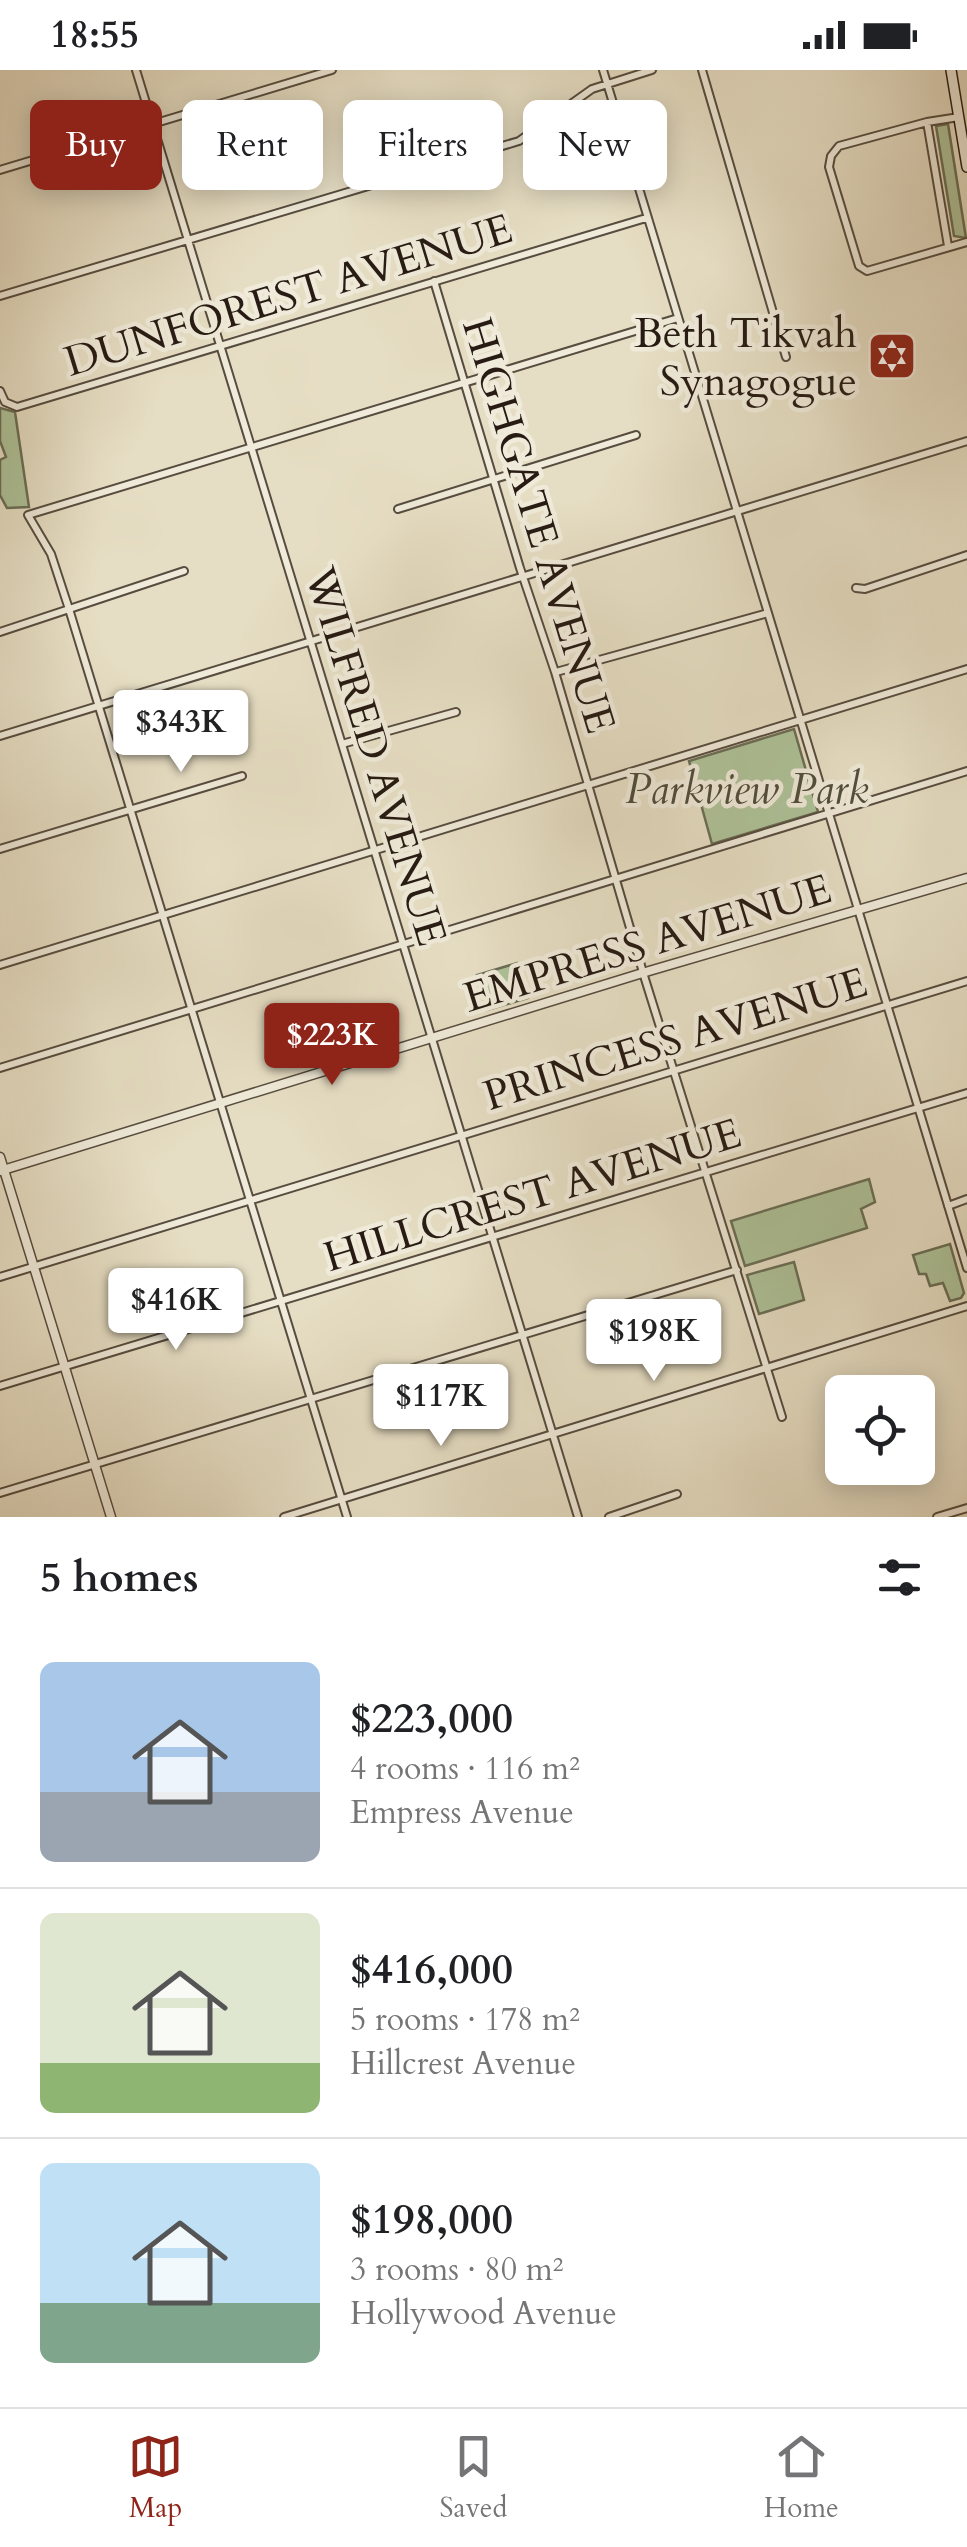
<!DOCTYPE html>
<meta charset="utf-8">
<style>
body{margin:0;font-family:Cardo,serif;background:#f2f2f2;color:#202124;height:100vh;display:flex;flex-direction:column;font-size:38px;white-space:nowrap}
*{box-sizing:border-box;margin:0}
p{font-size:32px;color:#757577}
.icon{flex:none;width:55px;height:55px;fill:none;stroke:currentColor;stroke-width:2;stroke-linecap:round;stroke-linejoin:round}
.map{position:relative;height:1447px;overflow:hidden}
.sheet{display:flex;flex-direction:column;background:#fff;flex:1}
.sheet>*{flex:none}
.hud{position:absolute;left:30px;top:30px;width:908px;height:90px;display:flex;gap:20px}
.tools{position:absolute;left:825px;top:1305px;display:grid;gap:20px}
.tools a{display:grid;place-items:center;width:110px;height:110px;border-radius:15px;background:#fff;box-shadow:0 5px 25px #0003;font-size:50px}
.price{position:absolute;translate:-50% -85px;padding:0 22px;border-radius:10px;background:#fff;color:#222;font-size:32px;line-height:65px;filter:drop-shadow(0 2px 5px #0008)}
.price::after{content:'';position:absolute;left:50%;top:60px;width:30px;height:22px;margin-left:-15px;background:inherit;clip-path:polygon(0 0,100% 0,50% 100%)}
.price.on{background:#8f2418;color:#fff}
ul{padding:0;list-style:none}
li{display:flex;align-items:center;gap:30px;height:250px;padding:0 40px}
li+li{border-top:2px solid #e0e0e0}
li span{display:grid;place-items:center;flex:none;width:280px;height:200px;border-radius:15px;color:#555}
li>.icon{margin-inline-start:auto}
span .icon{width:120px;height:120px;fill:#fffc;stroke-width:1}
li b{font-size:42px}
h2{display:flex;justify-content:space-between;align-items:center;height:120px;padding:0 40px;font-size:42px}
.tag{padding:0 35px;border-radius:15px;background:#fff;box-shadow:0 5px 25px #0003;font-size:35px;line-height:90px}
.tag.on{background:#8f2418;color:#fff}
.status{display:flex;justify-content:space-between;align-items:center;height:70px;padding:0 50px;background:#fff;direction:ltr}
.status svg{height:28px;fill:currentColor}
.menu{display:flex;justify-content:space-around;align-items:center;height:140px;border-top:2px solid #e0e0e0;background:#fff;font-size:28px;color:#757577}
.menu a{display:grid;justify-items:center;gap:5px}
.menu .on{color:#8f2418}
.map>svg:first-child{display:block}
.green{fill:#aec299;stroke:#6a6e56;stroke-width:2.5}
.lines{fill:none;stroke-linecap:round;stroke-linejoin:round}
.minor-casing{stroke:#574c3f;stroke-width:10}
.tertiary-casing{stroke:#574c3f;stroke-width:11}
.secondary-casing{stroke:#271b13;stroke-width:12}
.minor{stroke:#efead9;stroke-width:6}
.tertiary{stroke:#efead9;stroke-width:8}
.secondary{stroke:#efead9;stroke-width:9}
.labels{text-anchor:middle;stroke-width:9;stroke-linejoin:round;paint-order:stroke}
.street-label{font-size:42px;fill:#271b13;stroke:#efead9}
.poi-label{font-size:42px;fill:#271b13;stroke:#efead9;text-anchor:end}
.park-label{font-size:42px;font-style:italic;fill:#504d3b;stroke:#efead9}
</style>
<div class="status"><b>18:55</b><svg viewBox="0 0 49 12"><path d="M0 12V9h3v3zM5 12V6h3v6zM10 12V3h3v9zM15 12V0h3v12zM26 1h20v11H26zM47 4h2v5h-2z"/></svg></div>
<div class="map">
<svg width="967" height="1447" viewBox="0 0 967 1447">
<rect width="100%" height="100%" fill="#e6dec4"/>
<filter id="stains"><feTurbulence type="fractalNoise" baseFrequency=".002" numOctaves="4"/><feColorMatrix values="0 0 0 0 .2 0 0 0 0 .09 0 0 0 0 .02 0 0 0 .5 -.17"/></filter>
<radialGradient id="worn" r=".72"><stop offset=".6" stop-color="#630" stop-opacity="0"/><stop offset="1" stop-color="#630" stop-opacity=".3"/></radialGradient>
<path class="green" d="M 948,54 L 966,168 L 954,166 L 936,56 Z
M 0,338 L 15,342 L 29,437 L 7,438 L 0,425 L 0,390 L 6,387 L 0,371 Z
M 794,659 L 818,742 L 712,774 L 689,691 Z
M 517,893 L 528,928 L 487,940 L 477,905 Z
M 869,1109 L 875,1132 L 861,1139 L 867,1158 L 745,1196 L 731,1151 Z
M 950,1174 L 964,1223 L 961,1228 L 950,1231 L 943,1213 L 930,1216 L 926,1204 L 919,1204 L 913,1185 Z
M 794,1192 L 804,1230 L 759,1244 L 747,1205 Z"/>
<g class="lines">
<g class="minor-casing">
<path id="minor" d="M 136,0 L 578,1447
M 603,0 L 967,1198
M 702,0 L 786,287
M 959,47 L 927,52 L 839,76 L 831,86 L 829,97 L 859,196 L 867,201 L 967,172
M 927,52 L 948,176
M 0,100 L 332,0
M 434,211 L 520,498 L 555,602 L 645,909 L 782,1347
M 0,226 L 519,71 L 592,19 L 652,0
M 0,321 L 5,332 L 17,337 L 646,148
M 398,439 L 636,365
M 856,518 L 865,519 L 967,485
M 0,562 L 184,501
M 556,602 L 768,543
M 0,666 L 967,371
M 342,674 L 456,642
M 0,779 L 242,706
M 0,895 L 967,599
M 0,998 L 967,701
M 948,1136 L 967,1129
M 0,1207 L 967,911
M 0,1316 L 967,1023
M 0,1423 L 737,1200
M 284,1447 L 967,1236
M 347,1447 L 69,539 L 51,484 L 28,445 L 678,248
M 609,1447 L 677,1424
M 937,1447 L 967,1438"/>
</g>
<g class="tertiary-casing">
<path id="tertiary" d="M 0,1087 L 111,1447
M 0,1101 L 649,901 L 967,808"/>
</g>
<g class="secondary-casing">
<path id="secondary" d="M 951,0 L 967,97"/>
</g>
<use href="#minor" class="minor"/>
<use href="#tertiary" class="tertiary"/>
<use href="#secondary" class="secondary"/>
</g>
<defs>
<g id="synagogue-square" transform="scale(2.5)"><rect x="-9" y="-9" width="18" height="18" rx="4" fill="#8f2418" stroke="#efead9"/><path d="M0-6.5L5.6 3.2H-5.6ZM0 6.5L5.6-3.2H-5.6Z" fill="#fff"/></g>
</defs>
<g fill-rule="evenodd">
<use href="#synagogue-square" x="892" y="286"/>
</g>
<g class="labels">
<g class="street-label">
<text transform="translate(288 224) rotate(-17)" y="15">DUNFOREST AVENUE</text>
<text transform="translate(540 455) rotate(73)" y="15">HIGHGATE AVENUE</text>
<text transform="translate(377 686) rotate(73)" y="15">WILFRED AVENUE</text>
<text transform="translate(647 872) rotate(-17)" y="15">EMPRESS AVENUE</text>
<text transform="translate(675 968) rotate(-17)" y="15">PRINCESS AVENUE</text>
<text transform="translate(532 1124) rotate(-17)" y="15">HILLCREST AVENUE</text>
</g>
<g class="poi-label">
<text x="857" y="277">Beth Tikvah<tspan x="857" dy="48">Synagogue</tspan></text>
</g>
<g class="park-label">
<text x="747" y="733">Parkview Park</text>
</g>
</g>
<rect width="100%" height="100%" filter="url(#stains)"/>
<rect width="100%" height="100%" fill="url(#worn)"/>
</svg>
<div class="tools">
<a><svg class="icon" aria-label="locate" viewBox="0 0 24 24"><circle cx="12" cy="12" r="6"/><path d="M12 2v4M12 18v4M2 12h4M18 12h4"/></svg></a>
</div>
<b class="price" style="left:181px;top:705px">$343K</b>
<b class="price on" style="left:332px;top:1018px">$223K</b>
<b class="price" style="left:176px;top:1283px">$416K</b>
<b class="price" style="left:654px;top:1314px">$198K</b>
<b class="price" style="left:441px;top:1379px">$117K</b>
<div class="hud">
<a class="tag on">Buy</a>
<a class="tag">Rent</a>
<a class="tag">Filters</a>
<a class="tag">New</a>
</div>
</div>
<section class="sheet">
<h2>5 homes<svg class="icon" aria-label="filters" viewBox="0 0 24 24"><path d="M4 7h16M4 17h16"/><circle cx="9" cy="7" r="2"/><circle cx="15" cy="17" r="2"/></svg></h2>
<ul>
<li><span style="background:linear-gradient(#a9c7e8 65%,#9aa5b1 0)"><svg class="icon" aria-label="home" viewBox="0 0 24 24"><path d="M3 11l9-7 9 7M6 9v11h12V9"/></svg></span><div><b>$223,000</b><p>4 rooms · 116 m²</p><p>Empress Avenue</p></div></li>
<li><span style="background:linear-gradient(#dfe7d0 75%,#8fb573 0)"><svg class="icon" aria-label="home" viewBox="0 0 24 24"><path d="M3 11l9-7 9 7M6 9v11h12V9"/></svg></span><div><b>$416,000</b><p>5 rooms · 178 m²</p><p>Hillcrest Avenue</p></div></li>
<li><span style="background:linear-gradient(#bfe0f5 70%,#7fa58c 0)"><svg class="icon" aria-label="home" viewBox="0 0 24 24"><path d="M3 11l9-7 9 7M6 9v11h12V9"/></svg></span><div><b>$198,000</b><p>3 rooms · 80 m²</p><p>Hollywood Avenue</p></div></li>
</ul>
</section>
<nav class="menu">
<a class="on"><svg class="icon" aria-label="map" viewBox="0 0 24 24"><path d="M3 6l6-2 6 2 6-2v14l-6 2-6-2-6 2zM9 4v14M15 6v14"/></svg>Map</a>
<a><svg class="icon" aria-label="saved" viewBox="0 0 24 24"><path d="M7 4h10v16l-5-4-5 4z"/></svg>Saved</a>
<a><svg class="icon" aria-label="home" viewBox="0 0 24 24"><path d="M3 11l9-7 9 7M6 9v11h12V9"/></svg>Home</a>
</nav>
